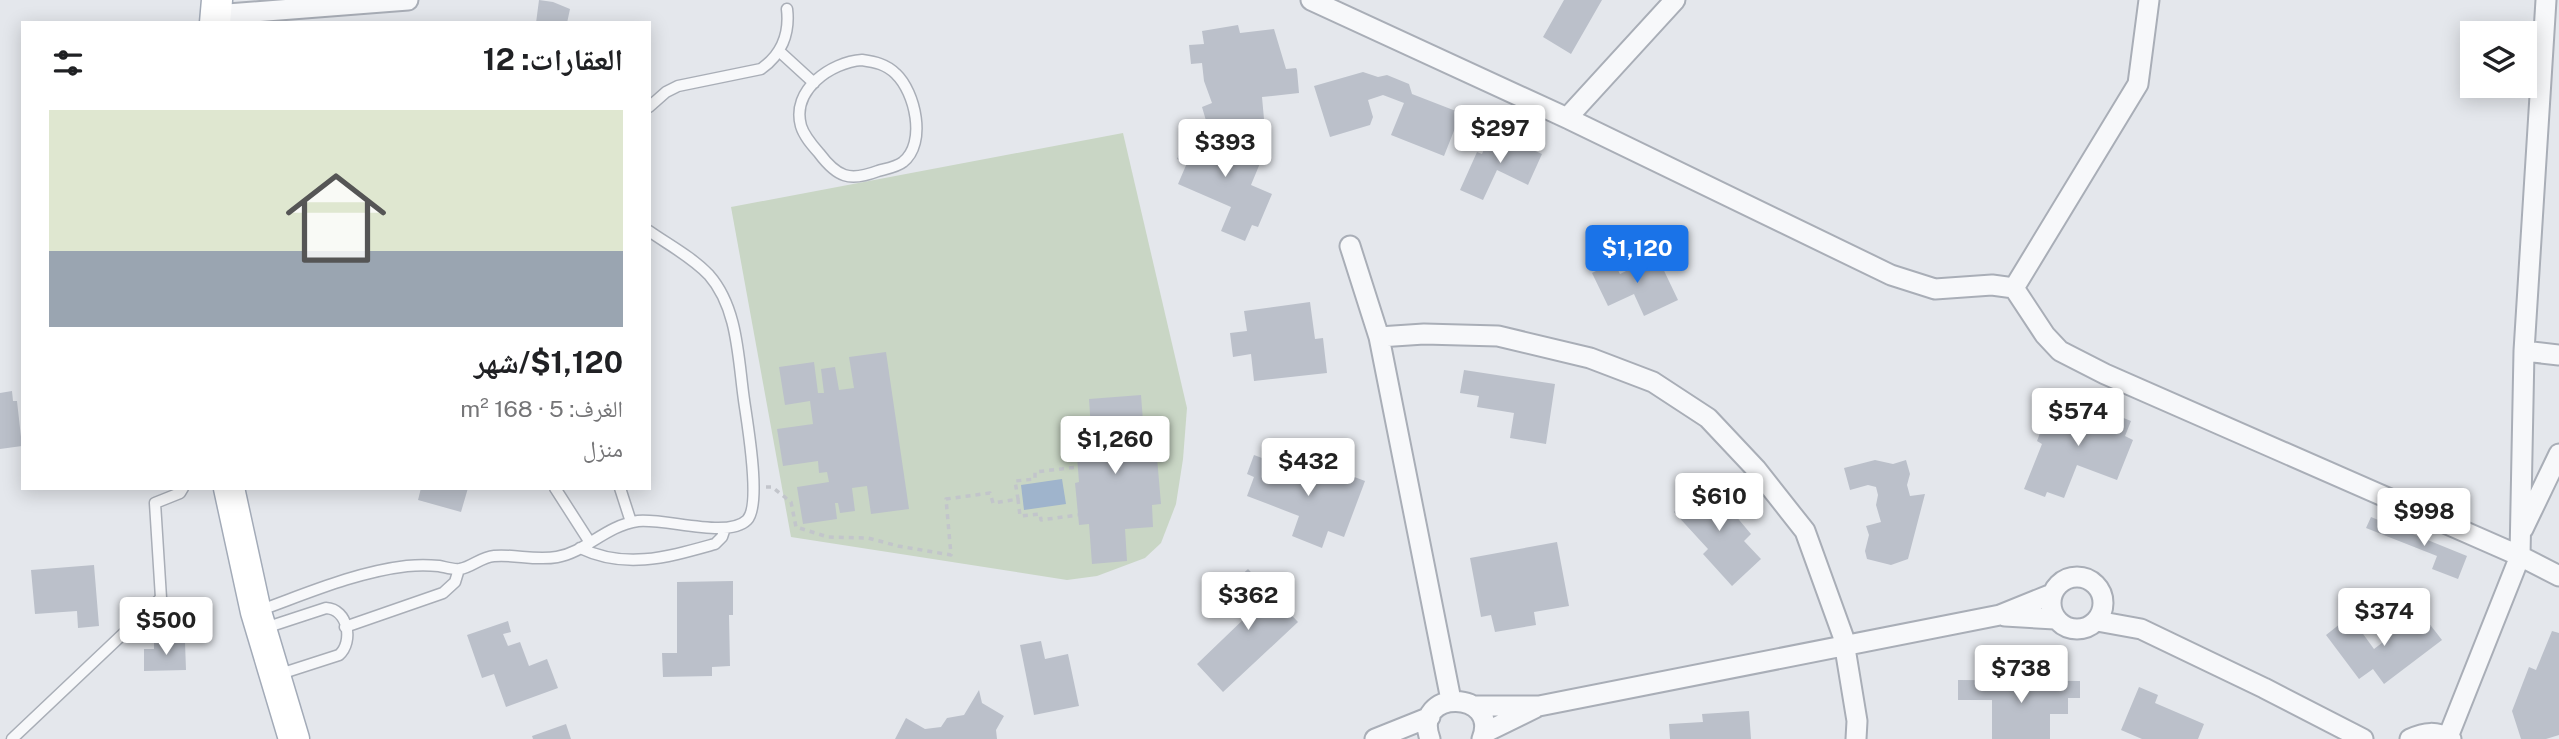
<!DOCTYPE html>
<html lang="ar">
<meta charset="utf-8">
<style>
body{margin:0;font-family:"Public Sans","Noto Naskh Arabic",sans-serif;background:#f2f2f2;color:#202124;direction:rtl;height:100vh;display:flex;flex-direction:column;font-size:26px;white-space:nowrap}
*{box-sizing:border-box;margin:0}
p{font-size:23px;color:#757577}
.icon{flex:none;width:38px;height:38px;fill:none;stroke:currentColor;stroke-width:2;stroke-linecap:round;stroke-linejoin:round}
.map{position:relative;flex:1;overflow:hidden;direction:ltr}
.panel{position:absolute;left:21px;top:21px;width:630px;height:469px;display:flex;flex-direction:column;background:#fff;border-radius:0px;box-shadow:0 4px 18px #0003;direction:rtl}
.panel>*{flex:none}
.controls{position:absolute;left:2460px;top:21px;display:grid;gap:14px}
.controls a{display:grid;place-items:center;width:77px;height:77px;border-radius:0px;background:#fff;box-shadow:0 4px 18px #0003;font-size:35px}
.price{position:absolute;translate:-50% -60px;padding:0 16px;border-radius:7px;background:#fff;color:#222;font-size:23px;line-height:46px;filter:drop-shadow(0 2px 4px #0008)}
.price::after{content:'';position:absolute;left:50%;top:42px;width:21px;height:16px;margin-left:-10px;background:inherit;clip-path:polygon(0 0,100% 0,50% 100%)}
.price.current{background:#1a73e8;color:#fff}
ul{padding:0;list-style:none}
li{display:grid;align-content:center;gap:14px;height:371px;padding:0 28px}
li+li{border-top:2px solid #e0e0e0}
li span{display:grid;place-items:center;height:217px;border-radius:0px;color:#555}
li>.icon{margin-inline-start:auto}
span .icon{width:126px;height:126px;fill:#fffc;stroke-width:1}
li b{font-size:30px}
h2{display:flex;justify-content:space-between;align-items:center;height:84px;padding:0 28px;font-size:30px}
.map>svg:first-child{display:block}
.green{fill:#c9d6c5}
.water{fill:#9fb4cc}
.building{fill:#bbc0ca}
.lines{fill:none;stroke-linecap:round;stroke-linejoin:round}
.lane-casing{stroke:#a9aeb7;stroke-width:13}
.street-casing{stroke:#a9aeb7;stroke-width:23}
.primary-casing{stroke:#a3abb8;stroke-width:33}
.path{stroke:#c2c5cb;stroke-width:3.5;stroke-dasharray:5 5;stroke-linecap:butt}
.lane{stroke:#f7f8fa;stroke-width:10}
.street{stroke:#f7f8fa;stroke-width:19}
.primary{stroke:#fff;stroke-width:30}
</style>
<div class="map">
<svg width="2559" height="739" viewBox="0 0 2559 739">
<rect width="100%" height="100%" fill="#e4e7ec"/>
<path class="green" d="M 1123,133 L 1187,408 L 1183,459 L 1176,504 L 1161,543 L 1145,558 L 1097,576 L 1067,580 L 791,537 L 731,207 Z"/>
<path class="water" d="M 1062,479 L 1066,504 L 1024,510 L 1021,485 Z"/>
<path class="building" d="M 539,0 L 553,2 L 570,9 L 567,23 L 536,23 Z
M 1564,0 L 1602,0 L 1571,54 L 1543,37 Z
M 1238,25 L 1240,33 L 1274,29 L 1286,69 L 1296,68 L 1297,70 L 1299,93 L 1262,97 L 1264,119 L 1270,134 L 1241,136 L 1235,121 L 1207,124 L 1202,107 L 1212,103 L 1204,81 L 1202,63 L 1191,64 L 1189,45 L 1204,44 L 1202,31 Z
M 1363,72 L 1378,77 L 1387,75 L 1409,84 L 1412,94 L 1461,113 L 1444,156 L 1391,135 L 1404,103 L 1383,95 L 1368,100 L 1373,117 L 1370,125 L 1330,137 L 1314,86 Z
M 1192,125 L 1263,156 L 1251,185 L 1272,194 L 1258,227 L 1252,225 L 1245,241 L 1221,231 L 1231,207 L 1178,184 L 1187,163 L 1177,159 Z
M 1492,131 L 1542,154 L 1528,185 L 1497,170 L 1483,200 L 1460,190 L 1477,152 L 1482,154 Z
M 1657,256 L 1678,300 L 1644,316 L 1634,294 L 1608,306 L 1592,273 L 1614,262 L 1620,274 Z
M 1310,302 L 1315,339 L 1323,338 L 1327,373 L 1254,381 L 1251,354 L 1233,357 L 1230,333 L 1247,331 L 1244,311 Z
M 886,352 L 909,509 L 871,514 L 867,486 L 852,488 L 855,511 L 840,513 L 838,503 L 835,503 L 837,519 L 803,524 L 797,487 L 829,482 L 827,472 L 819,473 L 818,461 L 783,466 L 777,429 L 813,424 L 810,401 L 785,405 L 779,367 L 814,362 L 818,393 L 824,393 L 821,369 L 835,367 L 839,390 L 854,388 L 849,357 Z
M 1464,370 L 1555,384 L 1546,444 L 1510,438 L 1514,413 L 1477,407 L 1479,396 L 1460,393 Z
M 12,391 L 13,401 L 17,401 L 22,446 L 0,449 L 0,393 Z
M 1141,395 L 1145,447 L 1156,446 L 1161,504 L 1152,505 L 1153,527 L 1125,529 L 1127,561 L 1092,564 L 1089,524 L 1079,525 L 1075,483 L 1079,482 L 1075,430 L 1091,429 L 1089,399 Z
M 2084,402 L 2131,421 L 2125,436 L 2133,440 L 2117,480 L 2077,465 L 2064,498 L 2047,492 L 2045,497 L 2024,489 L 2042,444 L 2037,441 L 2050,407 L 2065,413 L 2068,407 L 2080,412 Z
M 1254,455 L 1315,478 L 1320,464 L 1365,481 L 1344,537 L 1328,531 L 1322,548 L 1292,536 L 1299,516 L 1247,496 L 1254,477 L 1247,474 Z
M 1875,460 L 1893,464 L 1906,460 L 1910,474 L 1907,485 L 1910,496 L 1925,494 L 1908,559 L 1891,565 L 1867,559 L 1865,551 L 1869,535 L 1866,526 L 1881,522 L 1876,505 L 1878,495 L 1876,487 L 1868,485 L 1850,490 L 1844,468 Z
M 1707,482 L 1751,534 L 1744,541 L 1761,559 L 1732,586 L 1703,554 L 1708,549 L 1674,512 Z
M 421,488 L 468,488 L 461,512 L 418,500 Z
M 2371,517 L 2467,556 L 2458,579 L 2432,569 L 2437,556 L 2366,528 Z
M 1557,542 L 1569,606 L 1534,612 L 1536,625 L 1495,632 L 1491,615 L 1481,617 L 1470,558 Z
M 94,565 L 99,626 L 78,628 L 77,611 L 35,614 L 31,570 Z
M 1248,569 L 1298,622 L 1223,692 L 1197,664 L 1249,614 L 1226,589 Z
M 733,581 L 733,615 L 729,615 L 730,666 L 712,667 L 712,676 L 663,677 L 662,653 L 677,653 L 677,582 Z
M 2421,613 L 2442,640 L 2384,684 L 2373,669 L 2359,679 L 2326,635 L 2350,616 L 2374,649 Z
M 508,621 L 511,632 L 503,634 L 508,646 L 520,642 L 529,666 L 547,659 L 558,688 L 506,707 L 494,674 L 482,678 L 467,635 Z
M 2552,631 L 2559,633 L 2559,735 L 2546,739 L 2521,739 L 2512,711 L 2529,667 L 2536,670 Z
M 1041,641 L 1045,659 L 1068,654 L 1079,706 L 1034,715 L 1020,645 Z
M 185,642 L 186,670 L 144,671 L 144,649 L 154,649 L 154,643 Z
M 1958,680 L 2080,681 L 2080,698 L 2068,698 L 2068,714 L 2050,714 L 2050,739 L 1992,739 L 1992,700 L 1958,700 Z
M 2139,687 L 2158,695 L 2155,703 L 2204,724 L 2198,739 L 2142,739 L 2121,730 Z
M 979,690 L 982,703 L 1004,716 L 996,730 L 997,739 L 895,739 L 906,718 L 925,729 L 941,727 L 947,718 L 964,715 Z
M 1749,711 L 1751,739 L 1670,739 L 1669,724 L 1703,722 L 1702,714 Z
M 566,724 L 571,739 L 533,739 L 532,736 Z"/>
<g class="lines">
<g class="lane-casing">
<path id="lane" d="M 779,51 L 814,83
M 862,60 C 875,62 886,64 896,74 C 915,92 927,143 903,162 C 897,167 885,169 878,171 C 849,182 837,177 819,153 C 812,145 804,136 801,126 C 791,90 831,62 862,60 Z
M 649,107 L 666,92 L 678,86 L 761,69 C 781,55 790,34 787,9
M 555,488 L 589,541
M 620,488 L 631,522
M 580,548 C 626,570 668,557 715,544 L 722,537 L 725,528
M 261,610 C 308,593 356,572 407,566 C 418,565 428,565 439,566 C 445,567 453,570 460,569 C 472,567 481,557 494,556 C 515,554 535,561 557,557 C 586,552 605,526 638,521 C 666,518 728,539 747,520 C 762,505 747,422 744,400 C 738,358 738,308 709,275 C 692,257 669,245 649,231
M 345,627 L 443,593 L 455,582 L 459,569
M 265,628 L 326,608 C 348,609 354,642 339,655 L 277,675
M 12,739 L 161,598 L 155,503 L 180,493 L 183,488"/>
</g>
<g class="street-casing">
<path id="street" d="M 1311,0 L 1567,118 L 1891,275 L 1935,289 L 1992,285 L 2014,288 L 2045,335 L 2060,351 L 2105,374 L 2520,556 L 2559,576
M 215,15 L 408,0
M 1567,118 L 1675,0
M 1350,246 L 1379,337 L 1451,700
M 2014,288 L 2138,84 L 2149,0
M 1379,337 L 1424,334 L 1498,336 L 1590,358 L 1653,382 L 1708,418 L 1756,469 L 1805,531 L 1843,636 L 1857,721 L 1856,739
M 2524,351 L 2559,355
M 2523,529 L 2559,454
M2051 603a26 26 0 1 1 52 0a26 26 0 1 1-52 0Z
M 2005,616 L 2055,619
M 2097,621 L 2141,629 L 2264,688 L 2363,739
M 1474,706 L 1539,706 L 2000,615 L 2052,594
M 1484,733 L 1535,708
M 2448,737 L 2520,556 L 2524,351 L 2546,0
M 1375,739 L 1430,717
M 1430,739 C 1411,688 1501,690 1482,739
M 2410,739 C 2425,732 2436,731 2451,739"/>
</g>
<g class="primary-casing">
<path id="primary" d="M 215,23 L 217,0
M 229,488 L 256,612 L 294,739"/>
</g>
<path class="path" d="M 766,487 L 772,487 L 791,502 L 796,527 L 828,537 L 868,538 L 898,546 L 951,555 L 946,499 L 990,493 L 993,503 L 1018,499 L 1015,481 L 1035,479 L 1035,472 L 1078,467
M 1018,499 L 1020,516 L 1040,514 L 1041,520 L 1078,515"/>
<use href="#lane" class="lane"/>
<use href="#street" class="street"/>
<use href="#primary" class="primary"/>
</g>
</svg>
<div class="controls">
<a><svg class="icon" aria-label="layers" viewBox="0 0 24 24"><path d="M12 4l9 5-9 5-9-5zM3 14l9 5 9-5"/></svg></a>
</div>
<b class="price" style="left:1500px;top:165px">$297</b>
<b class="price" style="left:1225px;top:179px">$393</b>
<b class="price current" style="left:1637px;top:285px">$1,120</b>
<b class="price" style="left:2078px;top:448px">$574</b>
<b class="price" style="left:1115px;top:476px">$1,260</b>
<b class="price" style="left:1308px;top:498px">$432</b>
<b class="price" style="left:1719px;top:533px">$610</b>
<b class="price" style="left:2424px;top:548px">$998</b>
<b class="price" style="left:1248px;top:632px">$362</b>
<b class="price" style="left:2384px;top:648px">$374</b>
<b class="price" style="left:166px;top:657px">$500</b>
<b class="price" style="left:2021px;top:705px">$738</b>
<section class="panel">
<h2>العقارات: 12<svg class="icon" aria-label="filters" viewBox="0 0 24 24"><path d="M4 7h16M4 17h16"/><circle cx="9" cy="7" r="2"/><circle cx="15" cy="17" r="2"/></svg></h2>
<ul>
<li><span style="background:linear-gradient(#dfe7d0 65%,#9aa5b1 0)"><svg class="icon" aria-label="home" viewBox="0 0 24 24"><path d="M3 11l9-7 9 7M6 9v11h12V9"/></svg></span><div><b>$1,120/شهر</b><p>الغرف: 5 · 168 m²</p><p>منزل</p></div></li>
</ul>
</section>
</div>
